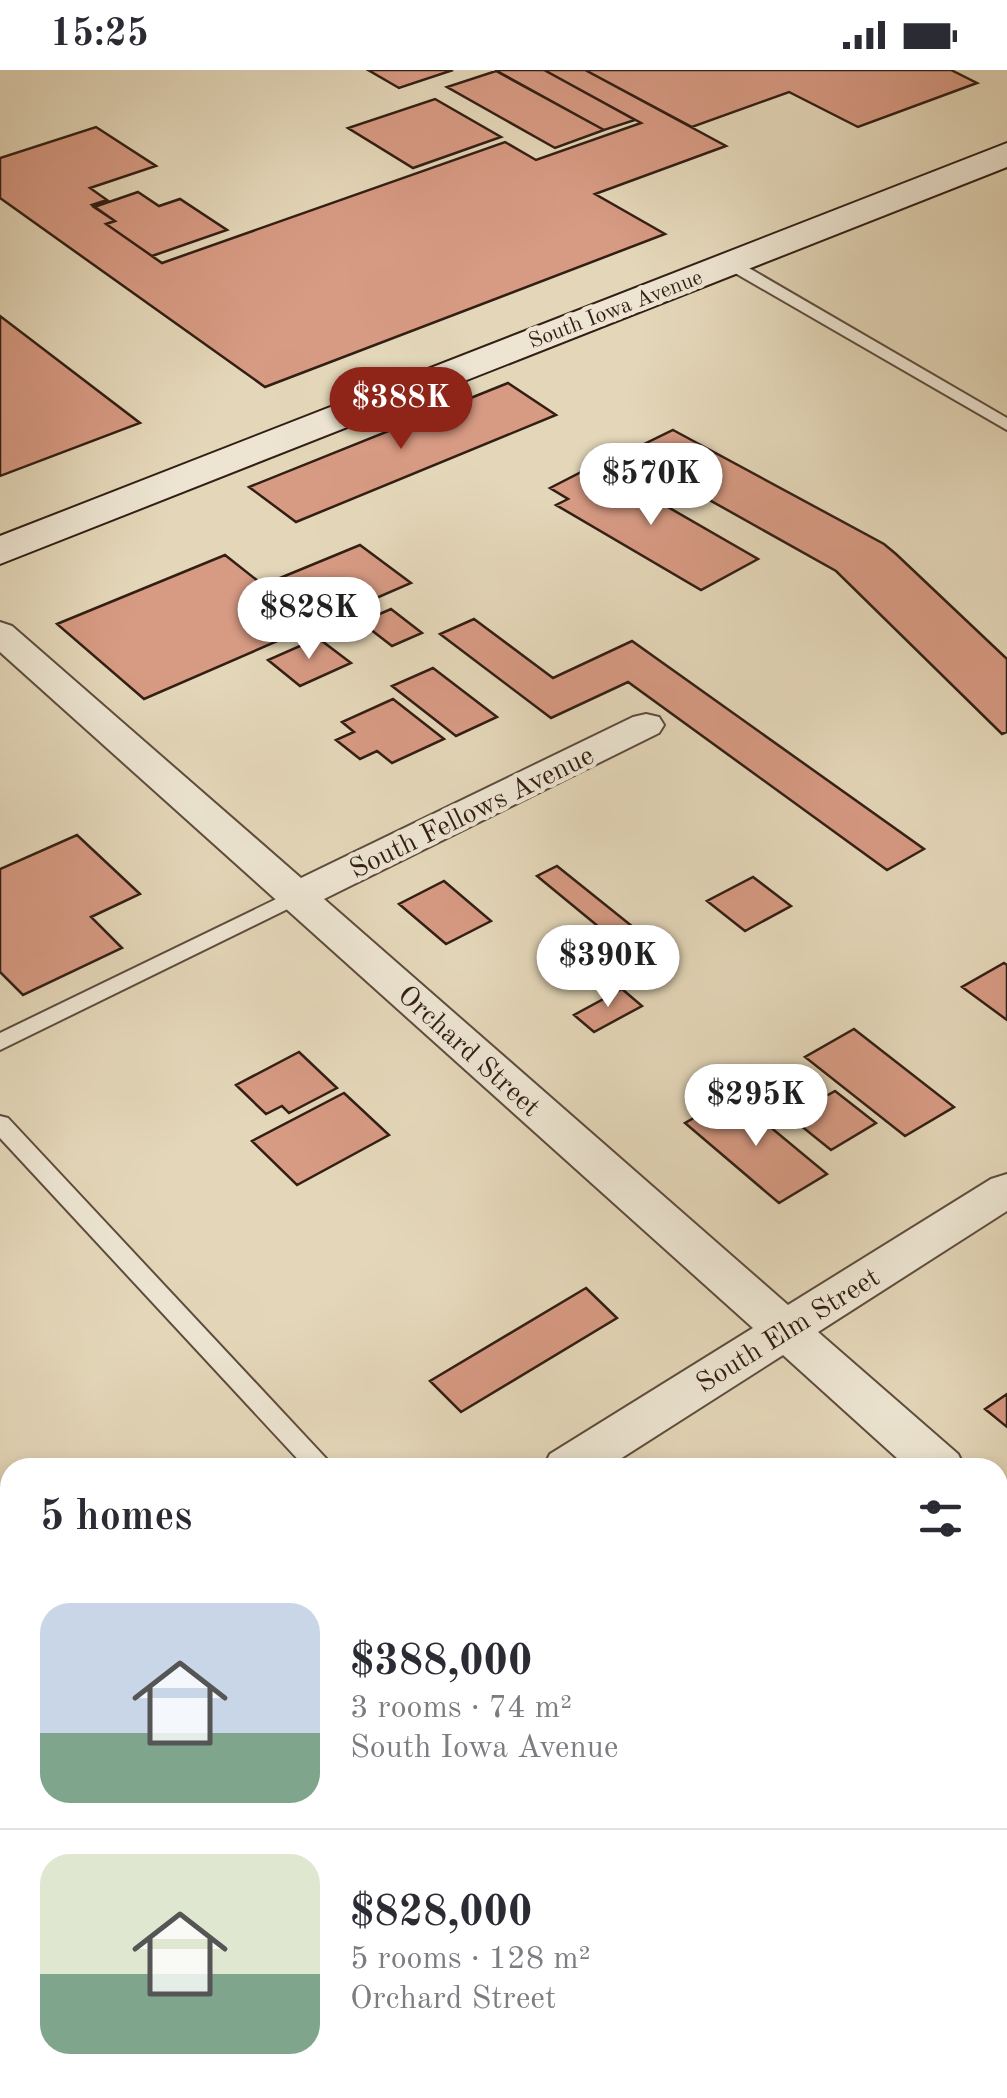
<!DOCTYPE html>
<meta charset="utf-8">
<style>
body{margin:0;font-family:"Old Standard TT",serif;background:#f7f7f7;color:#2b2b33;height:100vh;display:flex;flex-direction:column;font-size:38px;white-space:nowrap}
*{box-sizing:border-box;margin:0}
p{font-size:32px;color:#7c7c81}
.icon{flex:none;width:55px;height:55px;fill:none;stroke:currentColor;stroke-width:2;stroke-linecap:round;stroke-linejoin:round}
.map{position:relative;flex:1;overflow:hidden}
.side{position:absolute;left:0px;top:1388px;width:1008px;height:642px;display:flex;flex-direction:column;background:#fff;border-radius:30px 30px 0 0;box-shadow:0 5px 15px #0003}
.side>*{flex:none}
.price{position:absolute;translate:-50% -85px;padding:0 22px;border-radius:35px;background:#fff;color:#222;font-size:32px;line-height:65px;filter:drop-shadow(0 2px 5px #0008)}
.price::after{content:'';position:absolute;left:50%;top:60px;width:30px;height:22px;margin-left:-15px;background:inherit;clip-path:polygon(0 0,100% 0,50% 100%)}
.price.active{background:#8f2418;color:#fff}
ul{padding:0;list-style:none}
li{display:flex;align-items:center;gap:30px;height:250px;padding:0 40px}
li+li{border-top:2px solid #e1e1e2}
li span{display:grid;place-items:center;flex:none;width:280px;height:200px;border-radius:30px;color:#555}
li>.icon{margin-inline-start:auto}
span .icon{width:120px;height:120px;fill:#fffc;stroke-width:1}
li b{font-size:42px}
h2{display:flex;justify-content:space-between;align-items:center;height:120px;padding:0 40px;font-size:42px}
.status{display:flex;justify-content:space-between;align-items:center;height:70px;padding:0 50px;background:#fff;direction:ltr}
.status svg{height:28px;fill:currentColor}
.map>svg:first-child{display:block}
.building{fill:#d79a83;stroke:#321e14;stroke-width:2.5}
.lines{fill:none;stroke-linecap:round;stroke-linejoin:round}
.lane-casing{stroke:#5e4c3d;stroke-width:4}
.street-casing{stroke:#5e4c3d;stroke-width:4}
.secondary-casing{stroke:#321e14;stroke-width:4}
.lane{fill:#ede5d2;fill-rule:evenodd}
.street{fill:#ede5d2;fill-rule:evenodd}
.secondary{fill:#ede5d2;fill-rule:evenodd}
.labels{text-anchor:middle;stroke-width:9;stroke-linejoin:round;paint-order:stroke}
.far-street-label{font-size:22px;fill:#321e14;stroke:#ede5d2}
.street-label{font-size:28px;fill:#321e14;stroke:#ede5d2}
</style>
<div class="status"><b>15:25</b><svg viewBox="0 0 49 12"><path d="M0 12V9h3v3zM5 12V6h3v6zM10 12V3h3v9zM15 12V0h3v12zM26 1h20v11H26zM47 4h2v5h-2z"/></svg></div>
<div class="map">
<svg width="1007" height="2028" viewBox="0 0 1007 2028">
<rect width="100%" height="100%" fill="#e4d7b9"/>
<filter id="stains"><feTurbulence type="fractalNoise" baseFrequency=".002" numOctaves="4"/><feColorMatrix values="0 0 0 0 .2 0 0 0 0 .09 0 0 0 0 .02 0 0 0 .5 -.17"/></filter>
<radialGradient id="worn" r=".72"><stop offset=".6" stop-color="#630" stop-opacity="0"/><stop offset="1" stop-color="#630" stop-opacity=".3"/></radialGradient>
<path class="building" d="M 368,0 L 453,0 L 399,18 Z
M 544,0 L 585,0 L 726,76 L 595,124 L 665,164 L 265,317 L 0,128 L 0,88 L 96,57 L 156,96 L 90,118 L 107,130 L 92,135 L 115,151 L 106,154 L 162,193 L 505,72 L 536,90 L 641,53 Z
M 544,0 L 635,50 L 604,60 L 495,0 Z
M 585,0 L 951,0 L 977,13 L 858,57 L 789,22 L 692,57 Z
M 496,1 L 604,60 L 555,78 L 447,17 Z
M 435,29 L 501,67 L 413,98 L 348,58 Z
M 138,122 L 159,136 L 180,129 L 227,160 L 152,186 L 106,154 L 115,151 L 94,137 Z
M 0,246 L 140,353 L 0,406 Z
M 508,313 L 556,345 L 296,452 L 249,417 Z
M 673,360 L 884,474 L 896,484 L 1007,589 L 1007,662 L 1002,664 L 836,501 L 672,409 L 680,405 L 634,379 Z
M 595,395 L 758,489 L 701,520 L 556,435 L 568,429 L 550,418 Z
M 360,475 L 411,513 L 144,629 L 57,554 L 225,485 L 263,515 Z
M 391,539 L 422,563 L 392,576 L 361,552 Z
M 474,549 L 553,608 L 632,571 L 924,779 L 887,800 L 628,612 L 551,648 L 440,564 Z
M 318,568 L 351,593 L 300,616 L 268,590 Z
M 433,598 L 497,647 L 456,666 L 392,616 Z
M 393,629 L 444,669 L 392,693 L 377,681 L 360,689 L 336,670 L 354,662 L 342,652 Z
M 77,765 L 140,824 L 91,847 L 122,878 L 23,925 L 0,902 L 0,799 Z
M 557,796 L 643,865 L 622,876 L 537,806 Z
M 753,807 L 791,836 L 745,861 L 707,831 Z
M 444,811 L 491,851 L 446,874 L 399,834 Z
M 1004,893 L 1007,895 L 1007,950 L 962,917 Z
M 622,919 L 642,936 L 594,962 L 574,945 Z
M 854,959 L 954,1037 L 905,1066 L 805,987 Z
M 299,982 L 337,1018 L 289,1043 L 282,1036 L 266,1044 L 236,1015 Z
M 835,1021 L 876,1053 L 831,1080 L 790,1047 Z
M 344,1023 L 389,1065 L 297,1115 L 252,1071 Z
M 733,1026 L 827,1104 L 779,1133 L 685,1053 Z
M 586,1218 L 617,1248 L 461,1342 L 430,1311 Z
M 1007,1324 L 1007,1357 L 985,1339 Z
M 10,1455 L 10,1535 L 0,1541 L 0,1461 Z
M 10,1550 L 10,1616 L 4,1619 L 0,1614 L 0,1556 Z
M 1007,1728 L 1007,1777 L 998,1768 L 998,1735 Z
M 1007,1962 L 1007,2022 L 998,2012 L 998,1970 Z"/>
<g class="lines">
<g class="lane-casing">
<path id="lane" d="M 723,190 L 735,190 L 1007,348 L 1007,360 L 723,196 Z
M 297,819 L 307,826 L 304,831 L 0,980 L 0,963 Z
M 0,1046 L 8,1048 L 335,1398 L 306,1398 L 0,1068 Z
M 893,2020 L 928,2020 L 932,2028 L 897,2028 Z"/>
</g>
<g class="street-casing">
<path id="street" d="M 0,552 L 12,556 L 301,808 L 633,647 L 646,644 L 659,647 L 664,655 L 659,663 L 324,829 L 788,1235 L 991,1109 L 1007,1104 L 1007,1141 L 818,1262 L 958,1384 L 965,1398 L 908,1398 L 783,1285 L 606,1398 L 543,1398 L 550,1384 L 753,1258 L 0,582 Z
M 998,1428 L 1007,1431 L 1007,1476 L 998,1473 Z
M 10,1724 L 10,1775 L 0,1779 L 0,1728 Z
M 0,1797 L 10,1801 L 10,1861 L 0,1858 Z
M 115,2020 L 175,2020 L 178,2028 L 118,2028 Z"/>
</g>
<g class="secondary-casing">
<path id="secondary" d="M 1007,73 L 1007,97 L 0,494 L 0,466 Z"/>
</g>
<use href="#lane" class="lane"/>
<use href="#street" class="street"/>
<use href="#secondary" class="secondary"/>
</g>
<g class="labels">
<g class="far-street-label">
<text transform="translate(615 238) rotate(-21)" y="8">South Iowa Avenue</text>
</g>
<g class="street-label">
<text transform="translate(471 741) rotate(-26)" y="10">South Fellows Avenue</text>
<text transform="translate(470 980) rotate(42)" y="10">Orchard Street</text>
<text transform="translate(787 1259) rotate(-32)" y="10">South Elm Street</text>
</g>
</g>
<rect width="100%" height="100%" filter="url(#stains)"/>
<rect width="100%" height="100%" fill="url(#worn)"/>
</svg>
<b class="price active" style="left:401px;top:382px">$388K</b>
<b class="price" style="left:651px;top:458px">$570K</b>
<b class="price" style="left:309px;top:592px">$828K</b>
<b class="price" style="left:608px;top:940px">$390K</b>
<b class="price" style="left:756px;top:1079px">$295K</b>
<section class="side">
<h2>5 homes<svg class="icon" aria-label="filters" viewBox="0 0 24 24"><path d="M4 7h16M4 17h16"/><circle cx="9" cy="7" r="2"/><circle cx="15" cy="17" r="2"/></svg></h2>
<ul>
<li><span style="background:linear-gradient(#c9d6e8 65%,#7fa58c 0)"><svg class="icon" aria-label="home" viewBox="0 0 24 24"><path d="M3 11l9-7 9 7M6 9v11h12V9"/></svg></span><div><b>$388,000</b><p>3 rooms · 74 m²</p><p>South Iowa Avenue</p></div></li>
<li><span style="background:linear-gradient(#dfe7d0 60%,#7fa58c 0)"><svg class="icon" aria-label="home" viewBox="0 0 24 24"><path d="M3 11l9-7 9 7M6 9v11h12V9"/></svg></span><div><b>$828,000</b><p>5 rooms · 128 m²</p><p>Orchard Street</p></div></li>
</ul>
</section>
</div>
